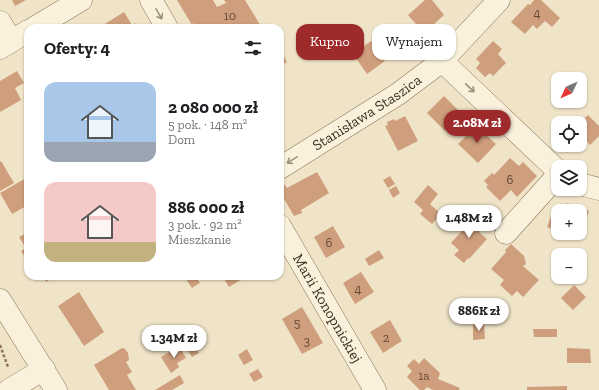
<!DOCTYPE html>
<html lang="pl">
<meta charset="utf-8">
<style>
body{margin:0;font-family:"Zilla Slab",serif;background:#f6f6f6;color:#202124;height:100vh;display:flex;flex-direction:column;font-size:15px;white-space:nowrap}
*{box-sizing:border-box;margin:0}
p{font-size:13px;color:#757577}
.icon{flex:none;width:22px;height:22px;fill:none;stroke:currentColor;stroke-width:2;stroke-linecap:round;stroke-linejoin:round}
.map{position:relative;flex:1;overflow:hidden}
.panel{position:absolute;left:24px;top:24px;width:260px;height:256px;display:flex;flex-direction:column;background:#fff;border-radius:12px;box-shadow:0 1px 3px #0004}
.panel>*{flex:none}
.hud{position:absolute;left:296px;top:24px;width:243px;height:36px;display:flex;gap:8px}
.needle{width:26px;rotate:226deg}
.fabs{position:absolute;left:551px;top:72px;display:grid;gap:8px}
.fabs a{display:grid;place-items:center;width:36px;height:36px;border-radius:8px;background:#fff;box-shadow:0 1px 3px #0004;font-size:20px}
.price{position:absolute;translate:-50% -34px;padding:0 9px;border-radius:14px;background:#fff;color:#222;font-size:13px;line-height:26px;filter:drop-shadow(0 1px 2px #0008)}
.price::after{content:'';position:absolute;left:50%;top:24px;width:12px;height:9px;margin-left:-6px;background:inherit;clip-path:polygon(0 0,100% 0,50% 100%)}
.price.selected{background:#9e2a2b;color:#fff}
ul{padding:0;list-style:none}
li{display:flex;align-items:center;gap:12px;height:100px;padding:0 20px}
li span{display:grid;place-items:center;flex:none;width:112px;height:80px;border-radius:12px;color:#555}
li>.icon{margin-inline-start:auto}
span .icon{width:48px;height:48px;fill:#fffc;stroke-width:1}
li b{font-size:17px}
h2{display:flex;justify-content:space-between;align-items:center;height:48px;padding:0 20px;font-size:17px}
.pill{padding:0 14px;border-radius:12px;background:#fff;box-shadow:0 1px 3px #0004;font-size:14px;line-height:36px}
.pill.selected{background:#9e2a2b;color:#fff}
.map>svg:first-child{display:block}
.building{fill:#cf9f7d}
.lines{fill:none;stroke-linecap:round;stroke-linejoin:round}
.minor-casing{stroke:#8d765c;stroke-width:23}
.path{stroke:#8d765c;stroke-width:2.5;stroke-dasharray:3 2;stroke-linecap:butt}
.minor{stroke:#faf1dc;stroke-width:22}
.oneway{stroke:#9c907e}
.labels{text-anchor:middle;stroke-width:3.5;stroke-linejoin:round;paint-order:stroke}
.number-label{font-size:13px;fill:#624a37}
.street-label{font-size:15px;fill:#3d2e20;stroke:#f7eed8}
</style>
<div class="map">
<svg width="599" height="390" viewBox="0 0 599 390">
<rect width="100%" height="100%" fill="#f0e4c8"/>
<path class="building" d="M 12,0 L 26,0 L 15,6 Z
M 177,0 L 213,0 L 217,7 L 226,3 L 224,0 L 245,0 L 262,28 L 197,28 L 194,23 L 192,25 Z
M 425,0 L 432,0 L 444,15 L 424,33 L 408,15 Z
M 534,0 L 541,0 L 560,18 L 552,27 L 545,21 L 537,29 L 533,25 L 525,34 L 511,22 L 528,4 L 530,5 Z
M 124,12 L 132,25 L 135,23 L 138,28 L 100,28 L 100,27 Z
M 371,41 L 385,61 L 367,74 L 353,54 Z
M 493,41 L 502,49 L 498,54 L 506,63 L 493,76 L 490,73 L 485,77 L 476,68 L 480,63 L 476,59 Z
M 280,50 L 287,62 L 280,66 Z
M 17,71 L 24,83 L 15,88 L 21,100 L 0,112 L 0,81 Z
M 579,72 L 585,78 L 580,83 L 580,79 L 573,79 Z
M 444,96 L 462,114 L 445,131 L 427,113 Z
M 588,115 L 599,126 L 599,136 L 590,145 L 584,138 L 580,142 L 580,122 Z
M 405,116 L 418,141 L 398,151 L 385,126 L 388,125 L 387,122 L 394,119 L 395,121 Z
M 476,126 L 496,144 L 478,163 L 458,144 Z
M 563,145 L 577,145 L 570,152 Z
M 510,158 L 519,166 L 523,162 L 537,176 L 517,197 L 511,190 L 500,201 L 486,187 L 488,185 L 484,181 L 492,173 L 494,175 Z
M 1,161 L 14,183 L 0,191 L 0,162 Z
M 317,172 L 329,193 L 301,210 L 302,213 L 294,216 L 280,192 L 280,186 L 284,184 L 287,188 Z
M 390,176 L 395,184 L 388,188 L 383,180 Z
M 28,177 L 28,205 L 12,214 L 0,193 Z
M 428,185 L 438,194 L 430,204 L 441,214 L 432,224 L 420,214 L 423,210 L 414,202 Z
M 396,186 L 400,193 L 393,198 L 389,190 Z
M 567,203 L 589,211 L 580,235 L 580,211 L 564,211 Z
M 554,208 L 558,210 L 557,231 L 547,227 Z
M 472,213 L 485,225 L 479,232 L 487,239 L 469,259 L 468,258 L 464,263 L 454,255 L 459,250 L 451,243 L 468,224 L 465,221 Z
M 333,226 L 345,247 L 326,258 L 314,237 Z
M 28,232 L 28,262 L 21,251 L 26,248 L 19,237 Z
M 511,244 L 524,256 L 526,264 L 523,266 L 539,280 L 523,297 L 517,291 L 512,296 L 500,285 L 504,280 L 491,269 L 506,252 L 505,250 Z
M 379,250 L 384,258 L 369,266 L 365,259 Z
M 361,272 L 374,292 L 355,304 L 343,283 Z
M 34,276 L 55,276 L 46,282 L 43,277 L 37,281 Z
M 184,276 L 195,276 L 200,283 L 192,288 Z
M 215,276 L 247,276 L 229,287 L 223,277 L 217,280 Z
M 574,285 L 586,297 L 573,310 L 561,298 Z
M 79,292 L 104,332 L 84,346 L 58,306 Z
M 302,307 L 323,343 L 302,354 L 282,319 Z
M 390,320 L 402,341 L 383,353 L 370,332 Z
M 484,323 L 485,339 L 473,340 L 473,324 Z
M 533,329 L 557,329 L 557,337 L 534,337 Z
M 191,340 L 199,353 L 192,357 L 184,344 Z
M 179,346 L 186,358 L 177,363 L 179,367 L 171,373 L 161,357 Z
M 122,348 L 125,349 L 128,353 L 129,360 L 126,362 L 132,372 L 127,375 L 136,390 L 109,390 L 94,365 Z
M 567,348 L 590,349 L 591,363 L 567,363 Z
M 247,349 L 253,360 L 244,365 L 238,355 Z
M 424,358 L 440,373 L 438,379 L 460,388 L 459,390 L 433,390 L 427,387 L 424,390 L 420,390 L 407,377 L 412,371 L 407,366 L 414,359 L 419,364 Z
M 258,369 L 263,377 L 254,382 L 249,374 Z
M 180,375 L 184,383 L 172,390 L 155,390 Z
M 567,386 L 567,390 L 527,390 L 527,387 Z"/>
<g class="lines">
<g class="minor-casing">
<g id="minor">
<path d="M 151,0 L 167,28"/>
<path d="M 0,22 L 11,41"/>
<path d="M 34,28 L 81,0"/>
<path d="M 0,48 L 28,31"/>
<path d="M 442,61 L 558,171"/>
<path id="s1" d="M 280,168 L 398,94 L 442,61 L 499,0"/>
<path d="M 580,184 L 599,189"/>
<path id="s2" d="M 280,226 L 375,390"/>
<path d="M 506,233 L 558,175"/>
<path d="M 0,300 L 56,390"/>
<path d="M 9,390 L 44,369"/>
</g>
</g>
<path class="path" d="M 0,345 L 8,367"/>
<use href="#minor" class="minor"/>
</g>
<defs><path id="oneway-shaft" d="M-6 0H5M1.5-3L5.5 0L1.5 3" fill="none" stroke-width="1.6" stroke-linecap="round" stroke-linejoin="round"/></defs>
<g class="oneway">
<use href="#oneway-shaft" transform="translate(159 14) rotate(60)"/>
<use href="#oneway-shaft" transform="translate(470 88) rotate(43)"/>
<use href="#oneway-shaft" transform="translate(292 160) rotate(148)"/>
</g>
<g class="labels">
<g class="number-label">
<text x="537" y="17">4</text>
<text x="230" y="20">10</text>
<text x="510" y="184">6</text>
<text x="329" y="247">6</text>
<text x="358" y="293">4</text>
<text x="297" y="327">5</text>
<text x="386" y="342">2</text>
<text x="307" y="345">3</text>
<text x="424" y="380">1a</text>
</g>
<g class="street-label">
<text dy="5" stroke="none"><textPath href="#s1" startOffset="103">Stanisława Staszica</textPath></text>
<text dy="5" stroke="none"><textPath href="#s2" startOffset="95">Marii Konopnickiej</textPath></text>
</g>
</g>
</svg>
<div class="fabs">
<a><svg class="needle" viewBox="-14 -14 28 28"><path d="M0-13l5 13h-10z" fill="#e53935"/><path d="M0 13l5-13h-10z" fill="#757577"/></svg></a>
<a><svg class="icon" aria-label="locate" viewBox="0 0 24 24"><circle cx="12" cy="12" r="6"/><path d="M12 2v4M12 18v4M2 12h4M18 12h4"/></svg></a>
<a><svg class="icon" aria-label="layers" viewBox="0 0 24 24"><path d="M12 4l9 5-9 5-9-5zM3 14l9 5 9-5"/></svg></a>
<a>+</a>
<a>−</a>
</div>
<b class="price selected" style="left:477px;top:144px">2.08M zł</b>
<b class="price" style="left:469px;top:239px">1.48M zł</b>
<b class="price" style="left:479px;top:332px">886K zł</b>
<b class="price" style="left:174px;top:359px">1.34M zł</b>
<div class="hud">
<a class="pill selected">Kupno</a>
<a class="pill">Wynajem</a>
</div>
<section class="panel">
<h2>Oferty: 4<svg class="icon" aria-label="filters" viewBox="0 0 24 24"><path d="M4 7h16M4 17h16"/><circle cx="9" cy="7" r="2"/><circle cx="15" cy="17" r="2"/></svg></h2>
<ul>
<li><span style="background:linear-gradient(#a9c7e8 75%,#9aa5b1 0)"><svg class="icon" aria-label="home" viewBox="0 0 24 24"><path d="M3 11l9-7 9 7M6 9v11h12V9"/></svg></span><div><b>2 080 000 zł</b><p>5 pok. · 148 m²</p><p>Dom</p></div></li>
<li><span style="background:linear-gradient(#f6c9c9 75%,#c2b280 0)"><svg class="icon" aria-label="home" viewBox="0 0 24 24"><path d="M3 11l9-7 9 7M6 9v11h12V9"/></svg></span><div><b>886 000 zł</b><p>3 pok. · 92 m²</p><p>Mieszkanie</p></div></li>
</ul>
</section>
</div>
